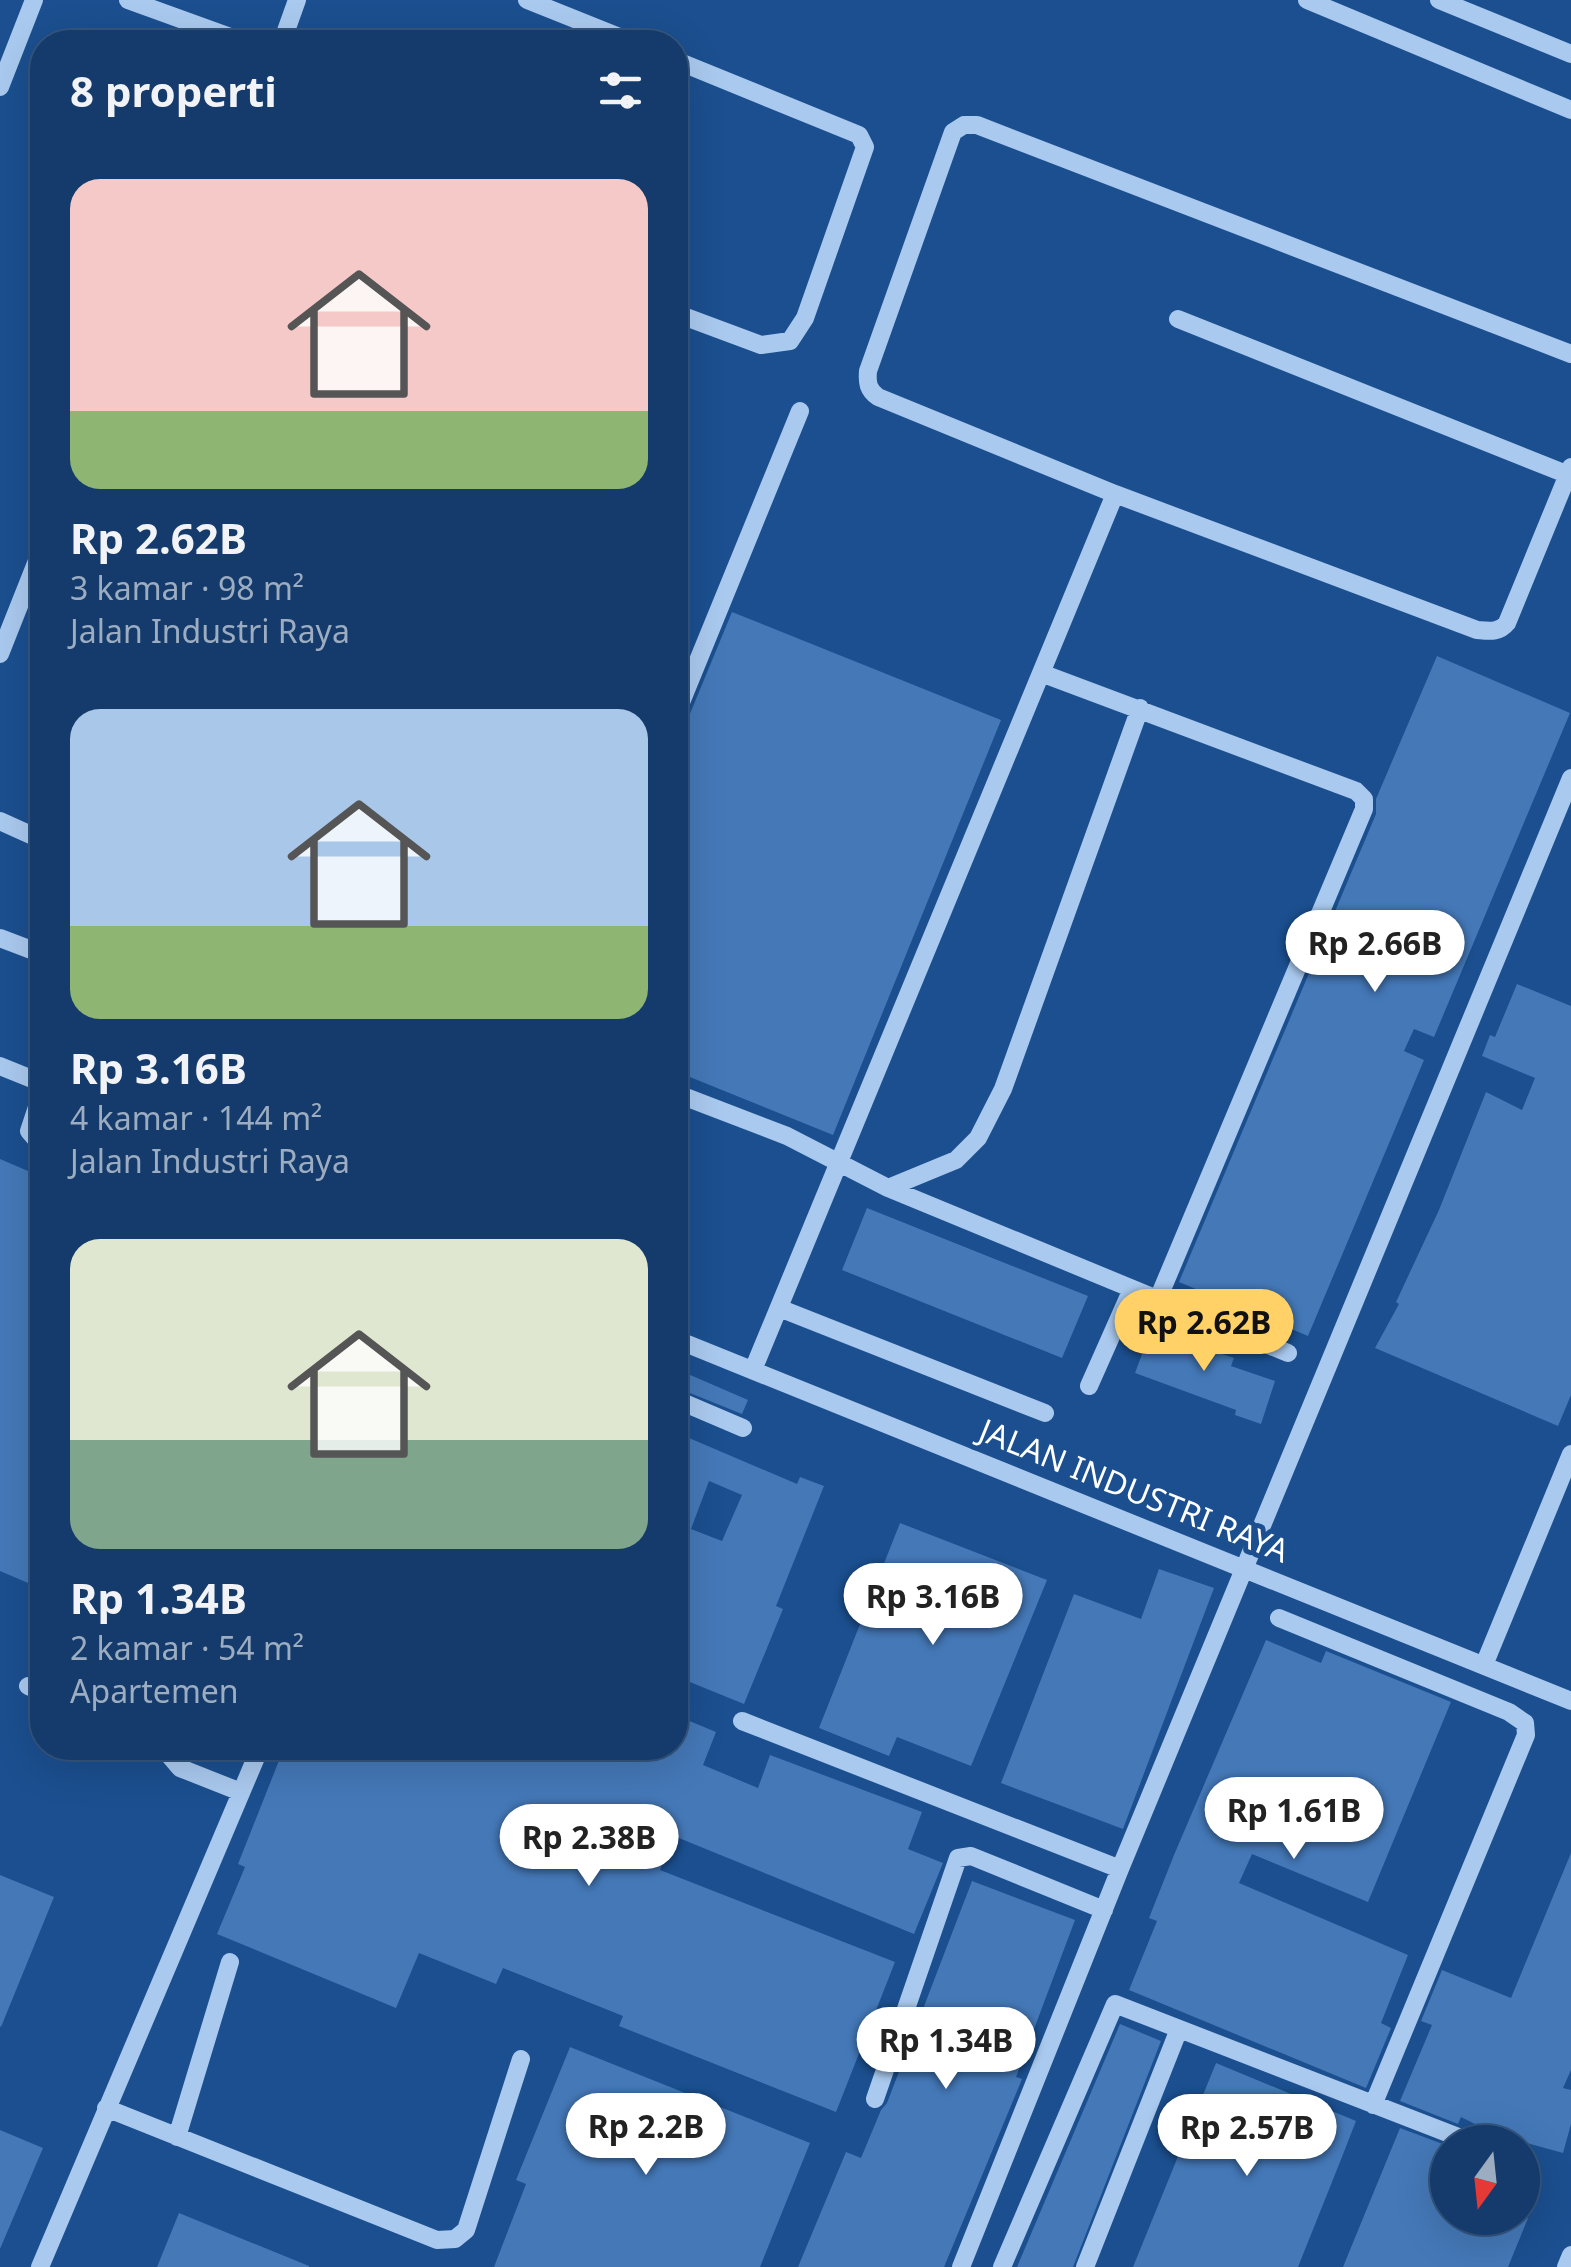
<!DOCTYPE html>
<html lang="id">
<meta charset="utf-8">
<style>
body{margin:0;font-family:"Noto Sans",sans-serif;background:#214673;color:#f1f3f6;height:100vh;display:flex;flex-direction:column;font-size:38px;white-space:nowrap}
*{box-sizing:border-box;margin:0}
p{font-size:32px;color:#9dadc1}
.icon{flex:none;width:55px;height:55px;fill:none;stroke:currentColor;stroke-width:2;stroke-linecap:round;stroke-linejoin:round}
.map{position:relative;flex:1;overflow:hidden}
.side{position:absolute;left:30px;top:30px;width:658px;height:1730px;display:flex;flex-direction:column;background:#143b6b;border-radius:40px;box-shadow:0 10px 40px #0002,0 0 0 2px #33557e}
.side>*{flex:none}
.needle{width:65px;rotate:195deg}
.buttons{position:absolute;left:1430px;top:2125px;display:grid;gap:20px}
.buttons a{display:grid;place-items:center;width:110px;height:110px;border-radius:50%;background:#143b6b;box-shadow:0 10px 40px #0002,0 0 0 2px #33557e;font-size:50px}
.price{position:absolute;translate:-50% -85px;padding:0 22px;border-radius:35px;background:#fff;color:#222;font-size:32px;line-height:65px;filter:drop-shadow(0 2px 5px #0008)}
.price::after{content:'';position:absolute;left:50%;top:60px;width:30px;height:22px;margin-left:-15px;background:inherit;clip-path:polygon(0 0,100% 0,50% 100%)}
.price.selected{background:#ffd166;color:#111}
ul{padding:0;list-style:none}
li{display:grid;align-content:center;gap:20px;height:530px;padding:0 40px}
li span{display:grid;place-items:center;height:310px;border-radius:30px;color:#555}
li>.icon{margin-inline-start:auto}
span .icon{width:180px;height:180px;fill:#fffc;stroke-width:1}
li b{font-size:42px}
h2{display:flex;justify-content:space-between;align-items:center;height:120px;padding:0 40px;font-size:42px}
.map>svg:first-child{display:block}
.building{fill:#4478b7;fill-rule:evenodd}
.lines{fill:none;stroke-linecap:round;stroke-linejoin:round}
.minor{stroke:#a9c9ee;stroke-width:18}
.labels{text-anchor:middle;stroke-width:10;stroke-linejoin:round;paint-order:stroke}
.street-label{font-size:32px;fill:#fff;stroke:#1b4f8f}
</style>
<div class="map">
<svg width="1571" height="2267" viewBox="0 0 1571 2267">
<rect width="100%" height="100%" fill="#1b4f8f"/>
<path class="building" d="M 732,612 L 1001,720 L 833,1135 L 675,1071 L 675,750 Z
M 1437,656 L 1570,713 L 1434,1037 L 1414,1029 L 1404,1051 L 1424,1060 L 1308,1336 L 1179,1282 L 1376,814 L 1376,799 Z
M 1517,984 L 1571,1006 L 1571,1395 L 1558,1426 L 1375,1348 L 1399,1304 L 1396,1302 L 1439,1210 L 1486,1092 L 1522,1110 L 1535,1078 L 1482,1056 L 1490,1035 L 1495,1037 Z
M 0,1159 L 42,1177 L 42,1589 L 0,1571 Z
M 867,1208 L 1088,1296 L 1062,1358 L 842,1270 Z
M 1153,1325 L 1188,1338 L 1186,1342 L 1234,1358 L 1231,1366 L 1275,1381 L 1261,1424 L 1235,1415 L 1236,1410 L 1135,1373 Z
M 681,1371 L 748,1400 L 742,1414 L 675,1387 Z
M 675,1432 L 797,1484 L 800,1477 L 824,1486 L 776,1606 L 783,1609 L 744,1704 L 675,1676 ZM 709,1481 L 742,1495 L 722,1541 L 691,1529 Z
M 900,1523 L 1047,1580 L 971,1766 L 897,1737 L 889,1756 L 819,1728 Z
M 1159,1569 L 1214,1588 L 1123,1829 L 1001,1783 L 1074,1594 L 1141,1619 Z
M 1266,1640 L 1321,1663 L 1326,1651 L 1451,1702 L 1368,1902 L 1252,1854 L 1239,1883 L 1408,1955 L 1381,2023 L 1391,2028 L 1366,2088 L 1129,1990 L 1157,1921 L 1149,1918 L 1174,1855 Z
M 675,1715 L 716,1732 L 703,1765 L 758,1788 L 770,1755 L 922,1812 L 908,1849 L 943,1863 L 914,1934 L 674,1836 L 660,1870 L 895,1962 L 836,2112 L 619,2026 L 623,2016 L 503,1968 L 496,1984 L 419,1953 L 396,2008 L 217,1934 L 245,1867 L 238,1864 L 284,1748 L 675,1748 Z
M 1571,1853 L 1571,2070 L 1563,2088 L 1571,2090 L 1571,2124 L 1563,2153 L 1497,2135 L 1461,2117 L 1458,2124 L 1400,2101 L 1432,2025 L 1421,2021 L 1442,1970 L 1511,1998 Z
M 0,1875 L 54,1897 L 1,2027 L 0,2026 Z
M 972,1881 L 1075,1920 L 1016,2077 L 1022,2079 L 944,2267 L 798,2267 L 846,2152 L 861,2158 L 881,2110 L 887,2103 Z
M 1120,2024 L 1161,2041 L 1073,2267 L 1017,2267 Z
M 570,2047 L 810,2143 L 760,2267 L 494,2267 L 526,2184 L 516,2180 Z
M 1216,2063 L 1356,2121 L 1340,2162 L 1298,2267 L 1133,2267 Z
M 1400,2128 L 1448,2146 L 1448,2218 L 1528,2218 L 1508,2267 L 1343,2267 Z
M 0,2130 L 43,2148 L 0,2249 Z
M 179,2213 L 309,2266 L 309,2267 L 157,2267 Z"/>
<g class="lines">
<path class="minor" d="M 128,0 L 244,42
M 527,0 L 632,42
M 1307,0 L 1571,110
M 1439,0 L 1571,54
M 282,42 L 297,0
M 675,60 L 859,135 L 865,147 L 805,318 L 790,341 L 761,345 L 675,313
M 0,87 L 34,0
M 1178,319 L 1571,476
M 1571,354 L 977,125 L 964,125 L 953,132 L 868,371 C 867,383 868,390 878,397 L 1115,494 L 1477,630 C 1489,631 1499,633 1507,623 L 1571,467
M 0,654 L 42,548
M 1041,673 L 1356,791 L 1364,799 L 1364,809 L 1158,1299
M 675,717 L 800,411
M 0,821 L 42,840
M 0,938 L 42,954
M 0,1066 L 42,1083
M 42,1092 L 29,1131 L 42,1146
M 675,1093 L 787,1136 L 888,1188 L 1288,1353
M 888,1188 L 956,1160 L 978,1138 L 1003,1089 L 1140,708
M 779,1308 L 1045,1413
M 675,1339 L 1571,1701
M 753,1370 L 1115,494
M 1089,1386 L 1132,1289
M 675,1399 L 743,1428
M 1279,1618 L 1509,1712 L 1525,1723 L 1526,1735 L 1373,2105
M 1484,1665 L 1571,1454
M 28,1686 L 42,1692
M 742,1721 L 1120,1869
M 163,1748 L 180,1768 L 241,1792
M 875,2099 L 958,1858 L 971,1856 L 1104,1910
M 106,2108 L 437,2240 L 455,2239 L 466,2230 L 521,2059
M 177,2137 L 230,1962
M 1522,2163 L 1527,2164
M 40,2267 L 260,1748
M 961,2267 L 1120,1869 L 1571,778
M 1002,2267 L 1115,2004 L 1471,2142
M 1085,2267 L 1179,2029
M 1566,2267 L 1571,2255"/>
</g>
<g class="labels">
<g class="street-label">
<text transform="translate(1134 1491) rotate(22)" y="11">JALAN INDUSTRI RAYA</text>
</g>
</g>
</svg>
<div class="buttons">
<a><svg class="needle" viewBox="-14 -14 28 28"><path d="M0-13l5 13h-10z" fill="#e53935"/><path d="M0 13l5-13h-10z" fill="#9dadc1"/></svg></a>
</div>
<b class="price" style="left:1375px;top:995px">Rp 2.66B</b>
<b class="price selected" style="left:1204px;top:1374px">Rp 2.62B</b>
<b class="price" style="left:933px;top:1648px">Rp 3.16B</b>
<b class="price" style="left:1294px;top:1862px">Rp 1.61B</b>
<b class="price" style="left:589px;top:1889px">Rp 2.38B</b>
<b class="price" style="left:946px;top:2092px">Rp 1.34B</b>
<b class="price" style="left:646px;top:2178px">Rp 2.2B</b>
<b class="price" style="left:1247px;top:2179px">Rp 2.57B</b>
<section class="side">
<h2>8 properti<svg class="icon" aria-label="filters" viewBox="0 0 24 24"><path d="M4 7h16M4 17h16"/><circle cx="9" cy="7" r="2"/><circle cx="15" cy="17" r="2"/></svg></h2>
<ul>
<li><span style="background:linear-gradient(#f6c9c9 75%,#8fb573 0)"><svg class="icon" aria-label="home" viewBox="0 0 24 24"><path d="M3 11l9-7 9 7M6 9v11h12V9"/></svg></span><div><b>Rp 2.62B</b><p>3 kamar · 98 m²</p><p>Jalan Industri Raya</p></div></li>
<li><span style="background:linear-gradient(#a9c7e8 70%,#8fb573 0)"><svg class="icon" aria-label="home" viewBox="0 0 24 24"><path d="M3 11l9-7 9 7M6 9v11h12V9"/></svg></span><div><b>Rp 3.16B</b><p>4 kamar · 144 m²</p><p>Jalan Industri Raya</p></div></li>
<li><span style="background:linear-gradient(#dfe7d0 65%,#7fa58c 0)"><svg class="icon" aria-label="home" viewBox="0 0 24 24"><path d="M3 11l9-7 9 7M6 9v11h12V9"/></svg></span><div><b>Rp 1.34B</b><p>2 kamar · 54 m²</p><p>Apartemen</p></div></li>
</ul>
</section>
</div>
